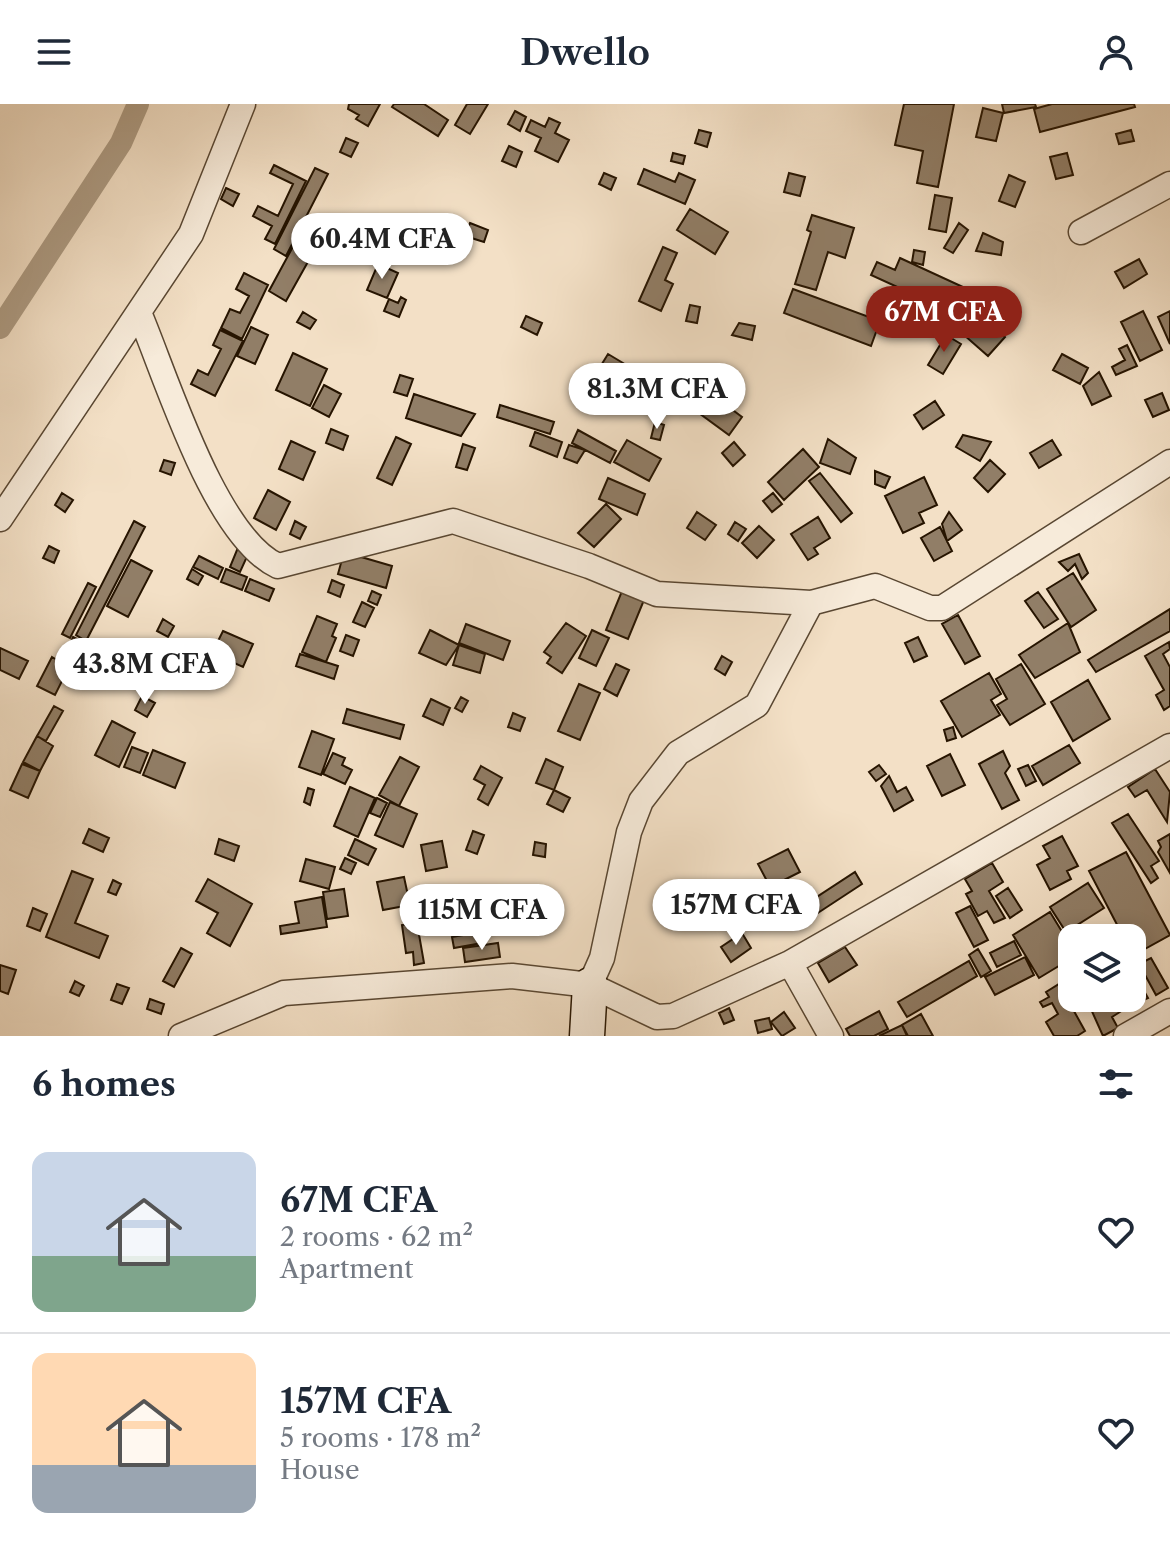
<!DOCTYPE html>
<meta charset="utf-8">
<style>
body{margin:0;font-family:"Libre Caslon Text",serif;background:#f2f2f3;color:#1f2937;height:100vh;display:flex;flex-direction:column;font-size:30px;white-space:nowrap}
*{box-sizing:border-box;margin:0}
p{font-size:26px;color:#747a83}
.icon{flex:none;width:44px;height:44px;fill:none;stroke:currentColor;stroke-width:2;stroke-linecap:round;stroke-linejoin:round}
.map{position:relative;height:932px;overflow:hidden}
.side{display:flex;flex-direction:column;background:#fff;flex:1}
.side>*{flex:none}
.controls{position:absolute;left:1058px;top:820px;display:grid;gap:16px}
.controls a{display:grid;place-items:center;width:88px;height:88px;border-radius:16px;background:#fff;box-shadow:0 4px 20px #0003;font-size:40px}
.price{position:absolute;translate:-50% -68px;padding:0 18px;border-radius:28px;background:#fff;color:#222;font-size:26px;line-height:52px;filter:drop-shadow(0 2px 4px #0008)}
.price::after{content:'';position:absolute;left:50%;top:48px;width:24px;height:18px;margin-left:-12px;background:inherit;clip-path:polygon(0 0,100% 0,50% 100%)}
.price.on{background:#8f2418;color:#fff}
ul{padding:0;list-style:none}
li{display:flex;align-items:center;gap:24px;height:200px;padding:0 32px}
li+li{border-top:2px solid #e0e1e3}
li span{display:grid;place-items:center;flex:none;width:224px;height:160px;border-radius:16px;color:#555}
li>.icon{margin-inline-start:auto}
span .icon{width:96px;height:96px;fill:#fffc;stroke-width:1}
li b{font-size:34px}
h2{display:flex;justify-content:space-between;align-items:center;height:96px;padding:0 32px;font-size:34px}
header{display:flex;justify-content:space-between;align-items:center;height:104px;padding:0 32px;background:#fff;font-size:36px;font-weight:600}
.map>svg:first-child{display:block}
.lines{fill:none;stroke-linecap:round;stroke-linejoin:round}
.canal{stroke:#ad9b83;stroke-width:22}
.building{fill:#917e67;stroke:#261400;stroke-width:2}
.street-casing{stroke:#594732;stroke-width:27}
.secondary-casing{stroke:#261400;stroke-width:37}
.street{stroke:#f7ebda;stroke-width:24}
.secondary{stroke:#f7ebda;stroke-width:34}
</style>
<header><svg class="icon" aria-label="menu" viewBox="0 0 24 24"><path d="M4 6h16M4 12h16M4 18h16"/></svg>Dwello<svg class="icon" aria-label="person" viewBox="0 0 24 24"><circle cx="12" cy="8" r="4"/><path d="M4 21q1-7 8-7t8 7"/></svg></header>
<div class="map">
<svg width="1170" height="932" viewBox="0 0 1170 932">
<rect width="100%" height="100%" fill="#f3e0c6"/>
<filter id="stains"><feTurbulence type="fractalNoise" baseFrequency=".0025" numOctaves="4"/><feColorMatrix values="0 0 0 0 .2 0 0 0 0 .09 0 0 0 0 .02 0 0 0 .5 -.17"/></filter>
<radialGradient id="worn" r=".72"><stop offset=".6" stop-color="#630" stop-opacity="0"/><stop offset="1" stop-color="#630" stop-opacity=".3"/></radialGradient>
<g class="lines">
<path class="canal" d="M 0,224 L 121,39 L 138,0"/>
</g>
<path class="building" d="M 349,0 L 380,0 L 368,22 L 356,15 L 359,11 L 348,5 Z
M 394,0 L 424,0 L 448,16 L 438,32 L 392,3 Z
M 467,0 L 488,0 L 470,30 L 455,21 Z
M 904,0 L 954,0 L 938,83 L 917,79 L 923,47 L 895,41 Z
M 1002,0 L 1035,0 L 1036,3 L 1004,9 Z
M 1052,0 L 1134,0 L 1135,3 L 1040,28 L 1034,5 Z
M 983,4 L 1003,9 L 996,37 L 976,33 Z
M 515,7 L 526,13 L 520,27 L 508,20 Z
M 549,14 L 560,19 L 555,29 L 569,36 L 558,58 L 535,47 L 541,34 L 526,27 L 531,16 L 545,23 Z
M 699,26 L 711,29 L 707,43 L 695,39 Z
M 1131,26 L 1134,37 L 1119,40 L 1116,30 Z
M 346,34 L 358,39 L 351,53 L 340,48 Z
M 509,42 L 522,48 L 516,63 L 502,57 Z
M 673,49 L 685,52 L 683,60 L 671,57 Z
M 1067,49 L 1073,71 L 1056,75 L 1050,53 Z
M 274,61 L 306,77 L 275,140 L 265,135 L 272,122 L 253,112 L 258,102 L 278,112 L 293,80 L 270,69 Z
M 315,64 L 328,70 L 286,152 L 274,145 Z
M 644,65 L 675,78 L 679,69 L 695,76 L 685,100 L 638,80 Z
M 604,69 L 616,74 L 611,86 L 599,80 Z
M 789,69 L 805,73 L 800,92 L 784,88 Z
M 1009,71 L 1025,78 L 1015,103 L 999,97 Z
M 226,84 L 239,90 L 233,102 L 221,95 Z
M 935,91 L 952,94 L 946,128 L 929,125 Z
M 690,105 L 728,128 L 715,150 L 677,126 Z
M 812,111 L 854,124 L 845,154 L 828,148 L 816,186 L 795,180 L 811,128 L 807,126 Z
M 470,119 L 488,126 L 484,138 L 465,132 Z
M 959,119 L 968,126 L 953,149 L 944,144 Z
M 983,129 L 1003,138 L 1001,151 L 976,147 Z
M 296,137 L 314,147 L 286,197 L 269,187 Z
M 663,143 L 677,149 L 665,176 L 673,180 L 661,207 L 639,197 Z
M 914,146 L 925,148 L 923,161 L 912,158 Z
M 900,154 L 976,189 L 965,214 L 871,171 L 877,158 L 895,166 Z
M 1139,155 L 1147,170 L 1124,184 L 1115,168 Z
M 378,160 L 398,169 L 387,194 L 367,186 Z
M 244,169 L 268,181 L 242,235 L 221,224 L 230,205 L 240,209 L 249,192 L 236,185 Z
M 793,185 L 880,217 L 871,242 L 784,209 Z
M 401,193 L 406,196 L 399,213 L 384,207 L 389,195 L 398,199 Z
M 690,201 L 700,203 L 697,219 L 686,217 Z
M 1143,207 L 1162,246 L 1140,257 L 1121,218 Z
M 1170,207 L 1170,240 L 1158,213 Z
M 303,208 L 316,216 L 310,225 L 297,218 Z
M 526,212 L 542,219 L 537,231 L 521,223 Z
M 981,212 L 1005,233 L 988,252 L 964,231 Z
M 739,219 L 755,222 L 752,236 L 732,231 Z
M 251,223 L 268,231 L 255,260 L 237,252 Z
M 220,226 L 243,237 L 215,292 L 191,280 L 198,266 L 208,271 L 221,245 L 213,241 Z
M 946,231 L 961,240 L 943,270 L 928,261 Z
M 1127,241 L 1137,262 L 1116,271 L 1112,263 L 1125,256 L 1119,245 Z
M 293,249 L 327,265 L 310,302 L 276,286 Z
M 608,250 L 633,265 L 619,288 L 594,273 Z
M 1062,250 L 1088,264 L 1080,280 L 1053,266 Z
M 659,261 L 672,264 L 665,287 L 645,281 Z
M 1099,268 L 1111,292 L 1092,301 L 1083,282 Z
M 400,271 L 413,275 L 407,292 L 394,288 Z
M 324,281 L 341,290 L 329,313 L 312,304 Z
M 702,283 L 742,313 L 729,331 L 688,301 Z
M 1162,289 L 1169,306 L 1153,313 L 1145,296 Z
M 414,290 L 475,310 L 461,332 L 406,314 Z
M 935,297 L 944,311 L 923,325 L 914,311 Z
M 500,301 L 554,318 L 550,330 L 497,313 Z
M 655,318 L 664,321 L 660,336 L 651,334 Z
M 331,325 L 348,332 L 343,346 L 326,339 Z
M 578,326 L 616,347 L 610,359 L 572,339 Z
M 535,328 L 562,338 L 557,353 L 530,342 Z
M 963,331 L 991,338 L 980,357 L 956,343 Z
M 396,333 L 411,340 L 392,381 L 377,374 Z
M 828,335 L 856,354 L 850,370 L 820,359 Z
M 627,336 L 661,355 L 649,377 L 614,358 Z
M 1052,336 L 1061,351 L 1039,364 L 1030,349 Z
M 291,337 L 315,348 L 303,376 L 279,365 Z
M 734,338 L 745,351 L 733,362 L 722,349 Z
M 463,340 L 475,344 L 467,366 L 456,363 Z
M 569,341 L 585,346 L 577,359 L 564,354 Z
M 803,345 L 819,363 L 784,396 L 768,378 Z
M 164,356 L 175,359 L 171,371 L 160,367 Z
M 990,356 L 1005,370 L 988,388 L 974,374 Z
M 875,367 L 890,373 L 885,384 L 875,380 Z
M 820,369 L 852,409 L 841,418 L 809,377 Z
M 924,373 L 937,401 L 919,409 L 924,419 L 903,429 L 885,392 Z
M 608,374 L 645,390 L 637,411 L 599,395 Z
M 268,386 L 290,398 L 276,426 L 254,414 Z
M 62,389 L 73,396 L 65,408 L 55,401 Z
M 773,389 L 782,400 L 772,408 L 763,397 Z
M 606,400 L 621,415 L 594,443 L 578,429 Z
M 697,408 L 716,421 L 705,436 L 687,424 Z
M 949,408 L 962,426 L 947,437 L 942,420 Z
M 818,413 L 830,434 L 814,444 L 818,450 L 808,456 L 791,430 Z
M 134,417 L 145,423 L 86,537 L 76,531 Z
M 295,417 L 306,423 L 300,435 L 290,430 Z
M 735,418 L 746,425 L 738,437 L 728,430 Z
M 759,422 L 774,436 L 757,454 L 742,439 Z
M 940,423 L 952,447 L 934,457 L 921,434 Z
M 239,441 L 250,446 L 240,468 L 230,463 Z
M 49,442 L 59,447 L 54,459 L 43,454 Z
M 344,448 L 392,462 L 386,484 L 338,470 Z
M 1079,450 L 1088,469 L 1082,475 L 1075,460 L 1068,467 L 1059,458 Z
M 199,452 L 223,464 L 218,475 L 193,463 Z
M 131,456 L 152,467 L 128,513 L 107,502 Z
M 192,465 L 203,472 L 198,481 L 187,475 Z
M 226,465 L 247,473 L 242,486 L 221,478 Z
M 1073,469 L 1096,506 L 1071,523 L 1047,485 Z
M 250,475 L 274,485 L 269,497 L 245,487 Z
M 332,476 L 344,481 L 340,493 L 328,488 Z
M 88,479 L 96,483 L 70,534 L 62,530 Z
M 372,487 L 381,491 L 377,501 L 368,497 Z
M 622,487 L 644,496 L 628,535 L 606,526 Z
M 1038,488 L 1058,515 L 1044,524 L 1025,497 Z
M 362,498 L 374,504 L 365,523 L 353,518 Z
M 1170,505 L 1170,527 L 1096,568 L 1088,556 Z
M 958,511 L 980,552 L 965,560 L 942,520 Z
M 317,512 L 337,520 L 332,532 L 336,534 L 326,558 L 302,548 Z
M 163,515 L 174,522 L 168,533 L 157,527 Z
M 566,519 L 586,532 L 562,569 L 547,559 L 551,553 L 544,548 Z
M 1068,519 L 1080,548 L 1035,574 L 1019,551 Z
M 466,520 L 510,537 L 503,556 L 459,539 Z
M 430,526 L 459,541 L 446,561 L 419,549 Z
M 592,526 L 609,534 L 596,562 L 579,554 Z
M 223,527 L 253,540 L 243,563 L 212,549 Z
M 346,531 L 359,536 L 353,552 L 340,547 Z
M 73,533 L 83,538 L 78,549 L 68,544 Z
M 918,533 L 927,552 L 914,558 L 905,539 Z
M 1169,538 L 1170,545 L 1163,550 L 1170,563 L 1170,602 L 1164,606 L 1156,591 L 1164,586 L 1145,552 Z
M 459,541 L 485,550 L 480,569 L 453,561 Z
M 0,544 L 28,557 L 19,575 L 0,566 Z
M 300,550 L 338,562 L 334,575 L 296,562 Z
M 722,552 L 732,558 L 725,571 L 715,565 Z
M 52,553 L 69,563 L 55,591 L 37,582 Z
M 616,560 L 629,566 L 617,592 L 604,585 Z
M 1021,560 L 1045,600 L 1010,621 L 997,601 L 1007,595 L 996,575 Z
M 989,569 L 1001,590 L 991,596 L 1000,611 L 962,633 L 941,597 Z
M 1088,576 L 1110,615 L 1073,637 L 1051,598 Z
M 579,580 L 600,589 L 580,636 L 558,627 Z
M 142,592 L 155,599 L 147,613 L 135,606 Z
M 461,593 L 468,597 L 462,608 L 455,604 Z
M 431,595 L 450,604 L 443,621 L 423,612 Z
M 54,602 L 63,607 L 46,637 L 37,632 Z
M 347,605 L 404,621 L 400,635 L 343,619 Z
M 513,609 L 525,614 L 520,627 L 508,623 Z
M 112,617 L 135,629 L 119,663 L 95,651 Z
M 953,623 L 956,634 L 947,637 L 944,626 Z
M 312,627 L 334,635 L 321,671 L 299,663 Z
M 37,632 L 53,642 L 40,667 L 23,658 Z
M 1069,641 L 1080,659 L 1043,681 L 1032,662 Z
M 132,643 L 148,649 L 140,669 L 124,663 Z
M 153,646 L 185,659 L 175,684 L 143,671 Z
M 1003,647 L 1010,662 L 1005,669 L 1019,696 L 1002,705 L 979,660 Z
M 333,649 L 345,654 L 342,661 L 352,666 L 345,680 L 323,670 Z
M 950,650 L 965,681 L 942,692 L 927,662 Z
M 400,653 L 419,663 L 399,702 L 379,691 Z
M 546,655 L 563,663 L 554,686 L 536,679 Z
M 22,660 L 40,667 L 28,694 L 10,686 Z
M 879,661 L 886,670 L 876,677 L 869,668 Z
M 1028,661 L 1036,677 L 1026,682 L 1018,665 Z
M 481,662 L 502,674 L 488,701 L 478,695 L 485,681 L 474,675 Z
M 1155,665 L 1170,688 L 1167,718 L 1147,686 L 1135,693 L 1128,683 Z
M 889,672 L 897,688 L 906,683 L 913,696 L 894,707 L 881,682 Z
M 350,683 L 375,694 L 358,733 L 334,722 Z
M 308,684 L 314,686 L 310,701 L 304,698 Z
M 554,686 L 570,694 L 563,708 L 547,700 Z
M 377,694 L 387,699 L 380,713 L 370,709 Z
M 390,698 L 417,710 L 403,743 L 375,731 Z
M 1128,710 L 1159,757 L 1151,762 L 1158,774 L 1151,779 L 1112,719 Z
M 89,725 L 109,734 L 103,748 L 83,739 Z
M 473,727 L 484,731 L 477,750 L 466,746 Z
M 1170,730 L 1170,769 L 1158,748 L 1161,743 L 1158,737 Z
M 1062,732 L 1078,762 L 1067,767 L 1071,775 L 1050,786 L 1037,761 L 1050,754 L 1043,742 Z
M 219,735 L 239,742 L 234,757 L 215,750 Z
M 355,735 L 376,745 L 368,761 L 348,751 Z
M 442,737 L 447,763 L 426,767 L 421,741 Z
M 535,738 L 546,740 L 545,753 L 533,751 Z
M 788,745 L 800,768 L 780,778 L 784,787 L 775,792 L 758,760 Z
M 1126,748 L 1170,831 L 1134,851 L 1132,834 L 1124,834 L 1089,767 Z
M 345,754 L 356,759 L 351,770 L 340,765 Z
M 306,755 L 335,763 L 329,785 L 300,777 Z
M 992,759 L 1003,778 L 989,787 L 1005,814 L 994,819 L 987,807 L 978,812 L 966,790 L 972,787 L 965,775 Z
M 72,767 L 93,775 L 75,819 L 108,832 L 99,854 L 46,833 Z
M 855,768 L 862,780 L 798,822 L 789,809 L 801,802 L 795,793 L 809,784 L 815,794 Z
M 404,773 L 410,801 L 383,806 L 377,778 Z
M 208,775 L 252,800 L 230,842 L 207,829 L 218,809 L 196,797 Z
M 113,776 L 121,780 L 116,791 L 108,788 Z
M 1088,779 L 1104,804 L 1066,828 L 1050,803 Z
M 1008,784 L 1022,806 L 1010,814 L 996,792 Z
M 344,785 L 348,812 L 327,815 L 323,788 Z
M 322,793 L 327,823 L 281,830 L 280,822 L 299,819 L 295,798 Z
M 970,802 L 988,836 L 974,843 L 956,809 Z
M 33,804 L 47,810 L 40,827 L 27,822 Z
M 1050,808 L 1072,844 L 1072,854 L 1039,874 L 1013,831 Z
M 417,819 L 424,859 L 414,861 L 413,848 L 406,849 L 402,821 Z
M 480,828 L 482,839 L 454,844 L 452,833 Z
M 742,829 L 751,844 L 731,858 L 721,843 Z
M 1014,837 L 1021,851 L 997,863 L 990,849 Z
M 498,839 L 500,853 L 465,858 L 463,844 Z
M 845,843 L 857,861 L 829,878 L 818,859 Z
M 181,844 L 192,850 L 174,883 L 163,877 Z
M 978,845 L 991,867 L 981,873 L 969,851 Z
M 1025,853 L 1034,871 L 995,891 L 985,873 Z
M 1151,854 L 1168,884 L 1156,891 L 1139,860 Z
M 969,857 L 977,872 L 907,913 L 898,898 Z
M 0,861 L 16,866 L 8,890 L 0,887 Z
M 75,877 L 84,882 L 79,892 L 70,888 Z
M 117,880 L 129,884 L 122,900 L 111,896 Z
M 1059,880 L 1085,927 L 1077,932 L 1054,932 L 1046,918 L 1058,910 L 1052,899 L 1043,903 L 1040,898 L 1049,893 L 1046,888 Z
M 1140,880 L 1148,894 L 1139,898 L 1132,884 Z
M 1086,894 L 1116,894 L 1123,906 L 1112,913 L 1118,924 L 1103,932 Z
M 150,895 L 164,900 L 161,910 L 147,905 Z
M 729,904 L 734,916 L 724,920 L 719,909 Z
M 879,907 L 888,925 L 874,932 L 850,932 L 846,925 Z
M 784,908 L 795,924 L 782,932 L 771,918 Z
M 921,910 L 933,932 L 908,932 L 902,921 Z
M 769,914 L 772,925 L 758,929 L 755,917 Z
M 902,921 L 907,932 L 879,932 Z"/>
<g class="lines">
<g class="street-casing">
<path id="street" d="M 1081,128 L 1170,80
M 140,211 C 167,275 215,433 278,462 L 453,417 L 589,462 L 657,490 L 811,499 L 875,482 L 930,504 L 942,504 L 1170,358
M 0,415 L 191,130 L 243,0
M 790,859 L 831,932
M 590,881 L 602,854 L 629,728 L 641,697 L 678,649 L 757,601 L 811,499
M 181,932 L 284,889 L 512,872 L 590,881 L 657,913 L 673,912 L 790,859 L 1170,642
M 1126,932 L 1170,907"/>
</g>
<g class="secondary-casing">
<path id="secondary" d="M 587,932 L 590,881"/>
</g>
<use href="#street" class="street"/>
<use href="#secondary" class="secondary"/>
</g>
<rect width="100%" height="100%" filter="url(#stains)"/>
<rect width="100%" height="100%" fill="url(#worn)"/>
</svg>
<div class="controls">
<a><svg class="icon" aria-label="layers" viewBox="0 0 24 24"><path d="M12 4l9 5-9 5-9-5zM3 14l9 5 9-5"/></svg></a>
</div>
<b class="price" style="left:382px;top:177px">60.4M CFA</b>
<b class="price on" style="left:944px;top:250px">67M CFA</b>
<b class="price" style="left:657px;top:327px">81.3M CFA</b>
<b class="price" style="left:145px;top:602px">43.8M CFA</b>
<b class="price" style="left:736px;top:843px">157M CFA</b>
<b class="price" style="left:482px;top:848px">115M CFA</b>
</div>
<section class="side">
<h2>6 homes<svg class="icon" aria-label="filters" viewBox="0 0 24 24"><path d="M4 7h16M4 17h16"/><circle cx="9" cy="7" r="2"/><circle cx="15" cy="17" r="2"/></svg></h2>
<ul>
<li><span style="background:linear-gradient(#c9d6e8 65%,#7fa58c 0)"><svg class="icon" aria-label="home" viewBox="0 0 24 24"><path d="M3 11l9-7 9 7M6 9v11h12V9"/></svg></span><div><b>67M CFA</b><p>2 rooms · 62 m²</p><p>Apartment</p></div><svg class="icon" aria-label="heart" viewBox="0 0 24 24"><path d="M12 20l-8-8c-3-5 5-10 8-4 3-6 11-1 8 4z"/></svg></li>
<li><span style="background:linear-gradient(#ffd9b3 70%,#9aa5b1 0)"><svg class="icon" aria-label="home" viewBox="0 0 24 24"><path d="M3 11l9-7 9 7M6 9v11h12V9"/></svg></span><div><b>157M CFA</b><p>5 rooms · 178 m²</p><p>House</p></div><svg class="icon" aria-label="heart" viewBox="0 0 24 24"><path d="M12 20l-8-8c-3-5 5-10 8-4 3-6 11-1 8 4z"/></svg></li>
</ul>
</section>
